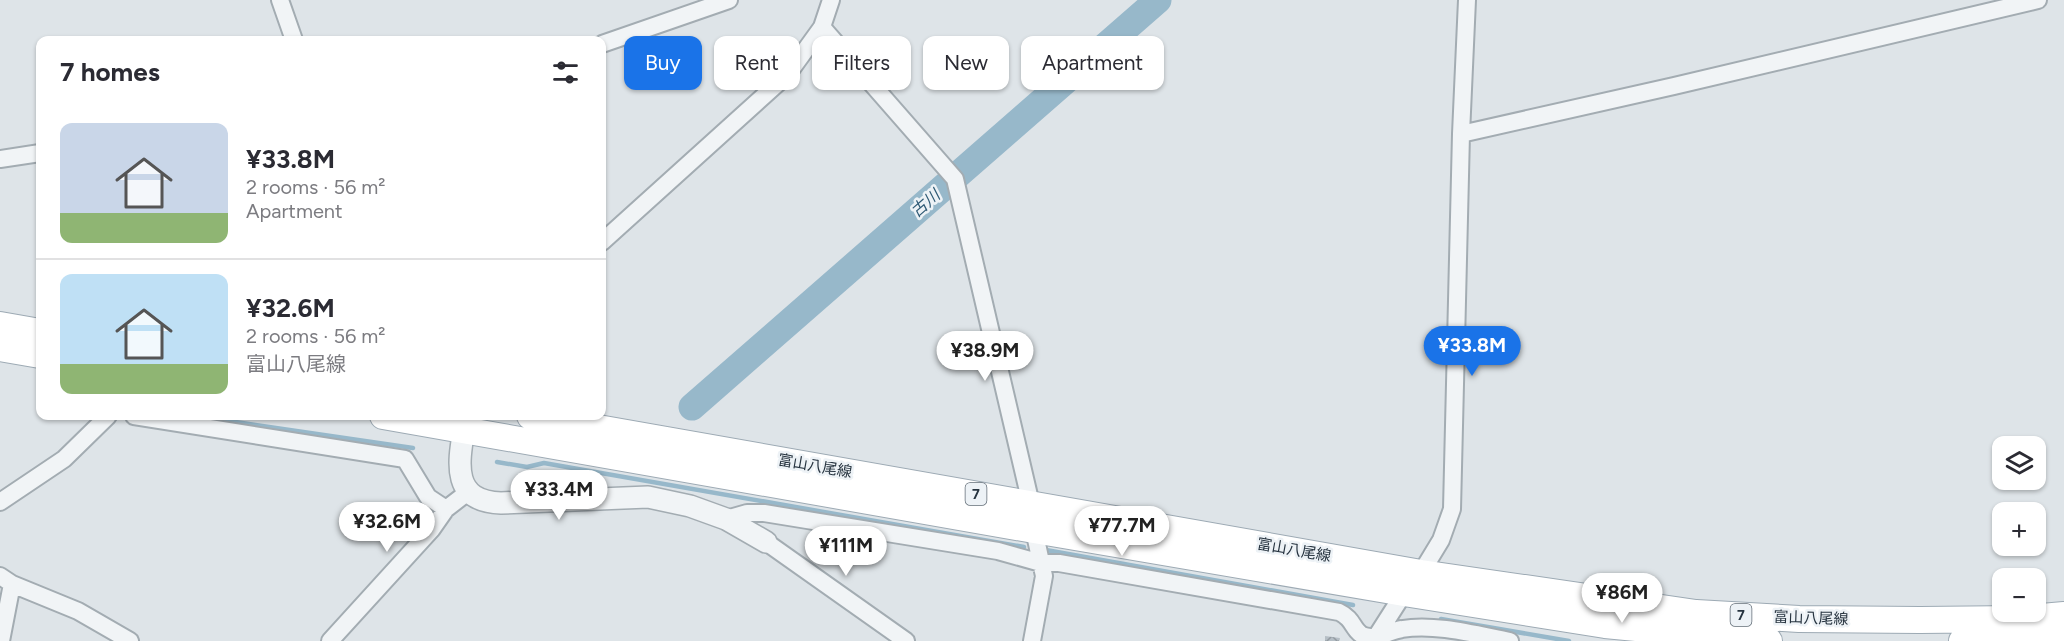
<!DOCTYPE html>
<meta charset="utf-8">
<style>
body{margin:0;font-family:Figtree,"Noto Sans JP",sans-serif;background:#f7f7f7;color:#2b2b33;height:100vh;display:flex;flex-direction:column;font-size:22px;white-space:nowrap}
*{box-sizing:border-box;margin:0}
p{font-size:20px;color:#7c7c81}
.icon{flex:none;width:33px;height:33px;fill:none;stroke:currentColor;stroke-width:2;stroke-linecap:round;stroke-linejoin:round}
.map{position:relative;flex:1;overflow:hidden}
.drawer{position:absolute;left:36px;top:36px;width:570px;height:384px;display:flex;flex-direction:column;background:#fff;border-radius:12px;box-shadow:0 2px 4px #0004}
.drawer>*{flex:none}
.banner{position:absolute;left:624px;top:36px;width:570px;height:54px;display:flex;gap:12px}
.buttons{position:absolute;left:1992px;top:436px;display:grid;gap:12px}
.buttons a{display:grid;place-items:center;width:54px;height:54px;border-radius:12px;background:#fff;box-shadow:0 2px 4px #0004;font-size:30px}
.price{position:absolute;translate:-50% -51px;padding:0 14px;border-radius:21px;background:#fff;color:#222;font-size:20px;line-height:39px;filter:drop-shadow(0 2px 3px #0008)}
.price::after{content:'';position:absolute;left:50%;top:36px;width:18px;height:14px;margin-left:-9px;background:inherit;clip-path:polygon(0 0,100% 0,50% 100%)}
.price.current{background:#1a73e8;color:#fff}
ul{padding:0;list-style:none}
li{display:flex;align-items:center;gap:18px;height:150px;padding:0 24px}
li+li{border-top:2px solid #e1e1e2}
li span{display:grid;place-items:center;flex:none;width:168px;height:120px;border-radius:12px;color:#555}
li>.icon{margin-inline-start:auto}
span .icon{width:72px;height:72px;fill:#fffc;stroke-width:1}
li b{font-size:26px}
h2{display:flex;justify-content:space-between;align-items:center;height:72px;padding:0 24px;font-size:26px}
.pill{padding:0 21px;border-radius:12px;background:#fff;box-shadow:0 2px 4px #0004;font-size:21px;line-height:54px}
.pill.current{background:#1a73e8;color:#fff}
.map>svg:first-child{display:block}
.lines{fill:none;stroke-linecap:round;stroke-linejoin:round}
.stream{stroke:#97b8ca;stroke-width:4.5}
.river{stroke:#97b8ca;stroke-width:27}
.building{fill:url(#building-cross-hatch)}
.minor-casing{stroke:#a3acb2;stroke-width:20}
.tertiary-casing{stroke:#a3acb2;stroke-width:24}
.primary-casing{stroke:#9daab4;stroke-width:28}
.minor{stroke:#f1f4f6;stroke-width:16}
.tertiary{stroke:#f1f4f6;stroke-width:21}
.primary{stroke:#fff;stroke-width:26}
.labels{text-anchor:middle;stroke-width:5;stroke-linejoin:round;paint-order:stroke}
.shield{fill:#edf2f6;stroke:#626d77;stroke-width:1.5}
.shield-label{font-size:14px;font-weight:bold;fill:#273440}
.street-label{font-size:15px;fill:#273440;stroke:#edf2f6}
.water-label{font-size:16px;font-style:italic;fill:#2f5a75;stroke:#edf2f6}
</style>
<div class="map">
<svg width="2064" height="641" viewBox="0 0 2064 641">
<defs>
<pattern id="building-cross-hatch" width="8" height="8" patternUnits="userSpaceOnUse" patternTransform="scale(1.5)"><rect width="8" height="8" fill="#b5bec5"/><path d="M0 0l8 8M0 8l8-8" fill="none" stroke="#939ba1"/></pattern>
</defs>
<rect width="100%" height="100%" fill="#dee4e8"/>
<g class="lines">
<path class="stream" d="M 195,416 L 413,448
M 497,462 L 527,467 L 544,463 L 1024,547
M 1046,550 L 1353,605
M 1441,619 L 1569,641"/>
<path class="river" d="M 692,407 L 1158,0"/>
</g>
<path class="building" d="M 1325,636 L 1340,638 L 1339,641 L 1325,641 Z"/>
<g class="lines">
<g class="minor-casing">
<path id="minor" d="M 280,0 L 294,40
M 822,27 L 955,179 L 1031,504 L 1034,530 L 1044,576 L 1032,641
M 602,44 L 729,0
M 1461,134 L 1674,86 L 2038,0
M 0,159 L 40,153
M 602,242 L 788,74 L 822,27 L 831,0
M 134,416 L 405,459 L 428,497 L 446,509
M 0,502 L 64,459 L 108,416
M 726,519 L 747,513 L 764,513 L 998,551 L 1041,563 L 1059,563 L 1339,612 C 1354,619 1352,629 1362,635 C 1375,641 1389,631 1402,629 C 1435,623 1478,635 1510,641
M 766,542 L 906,641
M 0,576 L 12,584 L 78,611 L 130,641
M 1374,640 L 1404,593 L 1421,573 L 1441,540 L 1452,509 L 1461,134 L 1467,0
M 1,641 L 12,584
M 330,641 L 432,529 L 446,509 L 468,492"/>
</g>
<g class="tertiary-casing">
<path id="tertiary" d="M 466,416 C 461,453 445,501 501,503 L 648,497 L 690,506 L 726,519 L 766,542"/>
</g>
<g class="primary-casing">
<path id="primary" d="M 0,325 L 40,332
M 0,348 L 40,355
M 383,416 L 1034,530 L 1404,593 L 1605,625 L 1769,641
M 530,416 L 1421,573 L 1696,613 L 1799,619 L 1920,620 L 2019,619 L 2064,615
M 1962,641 L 2064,636"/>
</g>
<use href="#minor" class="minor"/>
<use href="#tertiary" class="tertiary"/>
<use href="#primary" class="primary"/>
</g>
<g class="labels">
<g class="shield">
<rect x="965.5" y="483" width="21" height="22" rx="4.5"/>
<rect x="1730.5" y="604" width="21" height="22" rx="4.5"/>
</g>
<g class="shield-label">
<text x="976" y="499">7</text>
<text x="1741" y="620">7</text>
</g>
<g class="street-label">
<text transform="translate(815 466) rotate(10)" y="5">富山八尾線</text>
<text transform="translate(1294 550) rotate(10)" y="5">富山八尾線</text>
<text transform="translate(1811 618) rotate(2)" y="5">富山八尾線</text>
</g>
<g class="water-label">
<text transform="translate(925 203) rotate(-41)" y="6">古川</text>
</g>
</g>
</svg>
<div class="buttons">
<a><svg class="icon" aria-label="layers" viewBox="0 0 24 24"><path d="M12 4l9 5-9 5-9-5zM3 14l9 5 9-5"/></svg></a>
<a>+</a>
<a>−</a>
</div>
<b class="price current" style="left:1472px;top:377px">¥33.8M</b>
<b class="price" style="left:985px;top:382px">¥38.9M</b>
<b class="price" style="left:559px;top:521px">¥33.4M</b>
<b class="price" style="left:387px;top:553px">¥32.6M</b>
<b class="price" style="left:1122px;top:557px">¥77.7M</b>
<b class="price" style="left:846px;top:577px">¥111M</b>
<b class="price" style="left:1622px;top:624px">¥86M</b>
<div class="banner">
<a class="pill current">Buy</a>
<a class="pill">Rent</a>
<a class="pill">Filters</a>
<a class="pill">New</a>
<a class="pill">Apartment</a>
</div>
<section class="drawer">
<h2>7 homes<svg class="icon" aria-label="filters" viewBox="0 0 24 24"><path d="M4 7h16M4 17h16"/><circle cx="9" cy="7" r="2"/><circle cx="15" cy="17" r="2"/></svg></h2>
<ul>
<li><span style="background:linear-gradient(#c9d6e8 75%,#8fb573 0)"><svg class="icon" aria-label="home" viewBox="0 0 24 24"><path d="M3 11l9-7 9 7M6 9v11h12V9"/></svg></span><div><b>¥33.8M</b><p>2 rooms · 56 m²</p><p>Apartment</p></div></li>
<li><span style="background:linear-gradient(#bfe0f5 75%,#8fb573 0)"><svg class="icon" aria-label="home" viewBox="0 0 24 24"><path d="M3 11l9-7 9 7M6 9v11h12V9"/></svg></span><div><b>¥32.6M</b><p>2 rooms · 56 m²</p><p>富山八尾線</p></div></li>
</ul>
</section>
</div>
